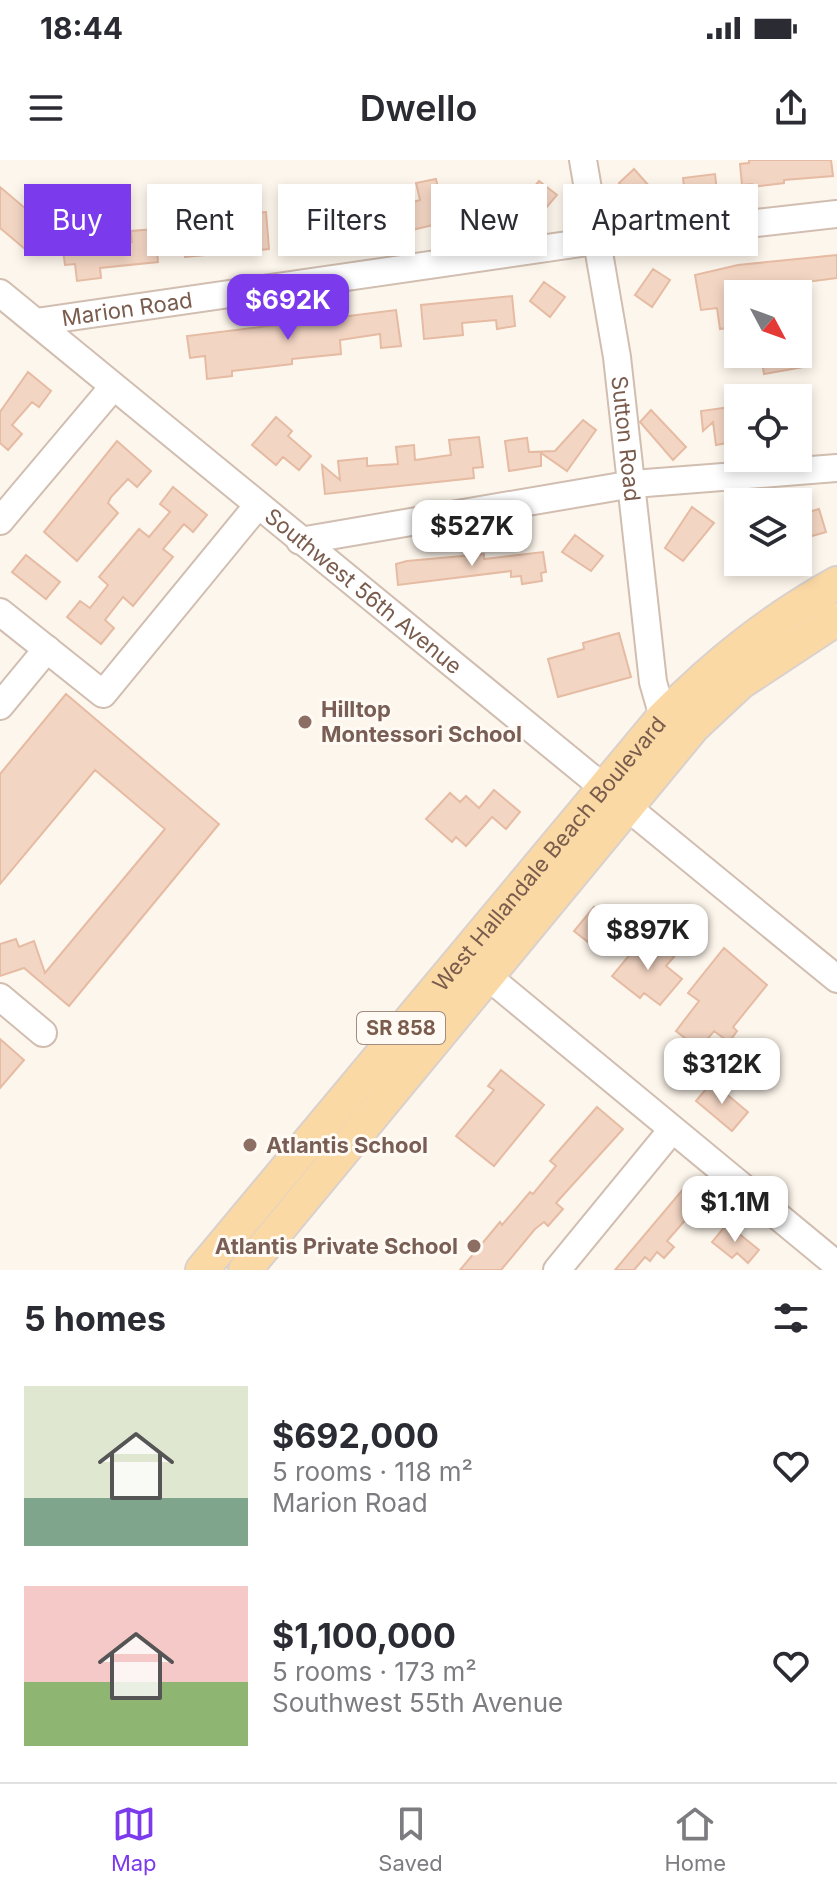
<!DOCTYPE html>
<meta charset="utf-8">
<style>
body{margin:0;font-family:Inter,sans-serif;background:#f7f7f7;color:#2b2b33;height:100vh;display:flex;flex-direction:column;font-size:30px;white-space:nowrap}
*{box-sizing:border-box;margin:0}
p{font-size:26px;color:#7c7c81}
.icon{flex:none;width:44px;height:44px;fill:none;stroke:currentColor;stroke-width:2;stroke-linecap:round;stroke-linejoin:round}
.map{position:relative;height:1110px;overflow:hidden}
.sheet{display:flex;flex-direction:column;background:#fff;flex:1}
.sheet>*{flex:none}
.guide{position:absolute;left:24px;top:24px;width:790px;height:72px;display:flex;gap:16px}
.needle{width:52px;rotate:131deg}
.buttons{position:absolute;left:724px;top:120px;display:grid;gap:16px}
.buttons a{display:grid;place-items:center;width:88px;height:88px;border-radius:0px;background:#fff;box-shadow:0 4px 12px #0003;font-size:40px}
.price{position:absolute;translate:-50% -68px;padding:0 18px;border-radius:16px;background:#fff;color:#222;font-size:26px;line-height:52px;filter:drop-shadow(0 2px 4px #0008)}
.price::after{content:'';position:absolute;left:50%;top:48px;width:24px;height:18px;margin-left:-12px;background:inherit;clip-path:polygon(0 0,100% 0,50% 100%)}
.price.active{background:#7c3aed;color:#fff}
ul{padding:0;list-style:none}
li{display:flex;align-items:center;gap:24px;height:200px;padding:0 24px}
li span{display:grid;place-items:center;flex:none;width:224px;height:160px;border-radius:0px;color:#555}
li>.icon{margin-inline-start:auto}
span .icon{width:96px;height:96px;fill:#fffc;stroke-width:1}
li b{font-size:34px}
h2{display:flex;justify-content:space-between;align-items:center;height:96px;padding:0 24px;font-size:34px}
.pill{padding:0 28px;border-radius:0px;background:#fff;box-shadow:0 4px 12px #0003;font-size:28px;line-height:72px}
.pill.active{background:#7c3aed;color:#fff}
.status{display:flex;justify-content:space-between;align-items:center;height:56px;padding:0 40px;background:#fff;direction:ltr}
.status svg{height:22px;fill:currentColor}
header{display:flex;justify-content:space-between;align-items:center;height:104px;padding:0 24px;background:#fff;font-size:36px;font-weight:600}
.tab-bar{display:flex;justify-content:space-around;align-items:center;height:112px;border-top:2px solid #e1e1e2;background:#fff;font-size:22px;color:#7c7c81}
.tab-bar a{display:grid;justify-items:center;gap:4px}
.tab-bar .active{color:#7c3aed}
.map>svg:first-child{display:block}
.building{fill:#f3d5c3;stroke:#e6bba3;stroke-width:2}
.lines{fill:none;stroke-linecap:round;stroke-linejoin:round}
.minor-casing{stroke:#d1beb0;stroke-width:30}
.major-casing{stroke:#dad1cd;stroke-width:36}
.minor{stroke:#fff;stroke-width:26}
.major{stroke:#fbd9a5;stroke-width:32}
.education-dot{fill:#8d6e63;stroke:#fffaf3;stroke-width:3}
.labels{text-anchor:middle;stroke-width:6;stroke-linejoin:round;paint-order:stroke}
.shield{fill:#fffaf3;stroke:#a28b7f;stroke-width:2}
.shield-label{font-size:20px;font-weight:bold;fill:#7a5c4d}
.street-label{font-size:22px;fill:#7a5c4d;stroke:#fffaf3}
.education-label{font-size:22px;font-weight:bold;fill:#785e54;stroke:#fffaf3;text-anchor:start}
</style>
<div class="status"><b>18:44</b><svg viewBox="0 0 49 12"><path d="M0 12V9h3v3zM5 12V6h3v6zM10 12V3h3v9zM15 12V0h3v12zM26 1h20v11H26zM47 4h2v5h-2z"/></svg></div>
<header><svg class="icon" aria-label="menu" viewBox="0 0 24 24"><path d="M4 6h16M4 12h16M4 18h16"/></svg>Dwello<svg class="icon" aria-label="share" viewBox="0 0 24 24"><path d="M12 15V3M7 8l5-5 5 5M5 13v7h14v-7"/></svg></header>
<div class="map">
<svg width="837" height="1110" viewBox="0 0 837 1110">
<rect width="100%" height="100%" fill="#fdf6ec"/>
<path class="building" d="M 749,0 L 831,0 L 833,16 L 784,20 L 784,23 L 753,27 L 752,24 L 742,25 L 740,4 L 749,3 Z
M 634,9 L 650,27 L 635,41 L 619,23 Z
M 715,14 L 718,39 L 704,41 L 703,31 L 685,34 L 683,18 Z
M 436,19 L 446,62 L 412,70 L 406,44 L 420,40 L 416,23 Z
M 539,21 L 557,35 L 535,61 L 518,47 Z
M 0,27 L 45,65 L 25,89 L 0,68 Z
M 499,36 L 501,56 L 468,60 L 466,39 Z
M 382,49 L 385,71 L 295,84 L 291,61 Z
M 266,52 L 269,89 L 185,97 L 182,73 L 233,66 L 232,55 Z
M 155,69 L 158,102 L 100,108 L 101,118 L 77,121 L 75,104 L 65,105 L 61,76 L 95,72 L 97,85 L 132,82 L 131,71 Z
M 837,95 L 837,118 L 798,123 L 799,130 L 774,132 L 774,126 L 765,126 L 738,129 L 738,166 L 720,169 L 717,148 L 701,150 L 695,115 L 738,105 Z
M 653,109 L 670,120 L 652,147 L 635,135 Z
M 544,122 L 565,137 L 550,157 L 530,141 Z
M 512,136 L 515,166 L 497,169 L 496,160 L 462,163 L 463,175 L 424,179 L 421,145 Z
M 396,150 L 401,186 L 381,188 L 380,174 L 340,180 L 341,194 L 292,199 L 292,204 L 232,211 L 232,216 L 207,219 L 205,196 L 190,198 L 187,176 Z
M 807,193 L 809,206 L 764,214 L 762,201 Z
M 28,212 L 51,231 L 39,247 L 32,242 L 12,265 L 22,274 L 8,290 L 0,283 L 0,252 Z
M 738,246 L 738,281 L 716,285 L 713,262 L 703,271 L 701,251 Z
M 651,250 L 686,287 L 673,300 L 640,262 Z
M 276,257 L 292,271 L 288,276 L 311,296 L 299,310 L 283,297 L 276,305 L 252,285 Z
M 583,260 L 596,270 L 567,311 L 541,293 L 541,306 L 509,311 L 505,281 L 527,278 L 529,292 L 555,291 Z
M 479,277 L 483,307 L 473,308 L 474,318 L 325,334 L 322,305 L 340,320 L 338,301 L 367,298 L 367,306 L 398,304 L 396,287 L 414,285 L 415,300 L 451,295 L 449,280 Z
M 117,281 L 151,311 L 137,327 L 128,319 L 111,337 L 108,343 L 118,353 L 77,401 L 44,372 Z
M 173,327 L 207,355 L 193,372 L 184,364 L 163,389 L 173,397 L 133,446 L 123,437 L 105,460 L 114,468 L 101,484 L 67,457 L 80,441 L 90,448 L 108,425 L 99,417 L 139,369 L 149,377 L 170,352 L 160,344 Z
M 692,347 L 714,363 L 683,401 L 665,388 Z
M 819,349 L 826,372 L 805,378 L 798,355 Z
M 575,375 L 603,396 L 591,411 L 562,392 Z
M 543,392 L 546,412 L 541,413 L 542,421 L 522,424 L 521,416 L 511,417 L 511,411 L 398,425 L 396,404 L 407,401 L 484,394 L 484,399 Z
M 26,395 L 60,422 L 46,439 L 12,412 Z
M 619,473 L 631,517 L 558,537 L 548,499 L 584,489 L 583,483 Z
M 66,534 L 219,664 L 69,846 L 24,808 L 0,816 L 0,784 L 16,779 L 19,787 L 34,781 L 45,813 L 165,669 L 95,610 L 0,724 L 0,614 Z
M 494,630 L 520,652 L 506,669 L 492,657 L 466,686 L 456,677 L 452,682 L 426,659 L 450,633 L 460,642 L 466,636 L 479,648 Z
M 594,747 L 608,758 L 588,782 L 574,771 Z
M 646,775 L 674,797 L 666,806 L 682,819 L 660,845 L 644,833 L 640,838 L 612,816 Z
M 724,788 L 767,825 L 733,867 L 737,871 L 729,882 L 714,871 L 699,889 L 676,871 L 699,841 L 688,833 Z
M 0,879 L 24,900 L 0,928 Z
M 501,910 L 544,945 L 494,1006 L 456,976 L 494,930 L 488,926 Z
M 712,922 L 748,952 L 732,971 L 696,941 Z
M 597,947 L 623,969 L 556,1043 L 563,1049 L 548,1066 L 544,1062 L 535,1069 L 501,1110 L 460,1110 L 500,1062 L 502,1065 L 530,1032 L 533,1034 L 556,1006 L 550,1001 Z
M 690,1021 L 718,1045 L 705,1060 L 694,1050 L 667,1081 L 674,1087 L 664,1098 L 657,1092 L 650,1101 L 645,1097 L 634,1110 L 615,1110 Z
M 727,1064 L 759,1090 L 748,1103 L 737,1093 L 732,1098 L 712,1082 Z"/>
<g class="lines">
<g class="minor-casing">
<g id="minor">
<path id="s1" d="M 583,0 L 617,197 L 653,522 L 663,557"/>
<path id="s2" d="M 0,133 L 837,819"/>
<path id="s3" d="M 36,162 L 595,81 L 837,54"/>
<path d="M 0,361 L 113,227"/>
<path d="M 300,381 L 633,324 L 837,308"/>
<path d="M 0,452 L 103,534 L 258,345"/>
<path d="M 0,546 L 47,489"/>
<path d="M 486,815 L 837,1105"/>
<path d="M 0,837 L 43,873"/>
<path d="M 557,1110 L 671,971"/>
</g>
</g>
<g class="major-casing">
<g id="major">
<path id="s4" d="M 202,1110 L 663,557 C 718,502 769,461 837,423"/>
<path d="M 245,1110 L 694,566 L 740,523 L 837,459"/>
</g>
</g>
<use href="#minor" class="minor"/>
<use href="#major" class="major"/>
</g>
<g class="education-dot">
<circle cx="305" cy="562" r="8"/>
<circle cx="250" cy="985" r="8"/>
<circle cx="474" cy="1086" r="8"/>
</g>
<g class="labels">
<rect class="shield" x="357" y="852" width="88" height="32" rx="6"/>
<g class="shield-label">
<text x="401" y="875">SR 858</text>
</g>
<g class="street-label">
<text dy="8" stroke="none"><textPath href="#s3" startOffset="92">Marion Road</textPath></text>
<text dy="8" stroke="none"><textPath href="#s1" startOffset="282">Sutton Road</textPath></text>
<text dy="8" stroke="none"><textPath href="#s2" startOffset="470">Southwest 56th Avenue</textPath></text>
<text dy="8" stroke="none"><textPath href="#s4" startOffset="542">West Hallandale Beach Boulevard</textPath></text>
</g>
<g class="education-label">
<text x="321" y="557">Hilltop<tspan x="321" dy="25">Montessori School</tspan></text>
<text x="266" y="993">Atlantis School</text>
<text x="458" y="1094" text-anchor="end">Atlantis Private School</text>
</g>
</g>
</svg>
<div class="buttons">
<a><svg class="needle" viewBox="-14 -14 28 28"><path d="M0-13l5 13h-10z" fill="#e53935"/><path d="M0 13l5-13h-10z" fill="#7c7c81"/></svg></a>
<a><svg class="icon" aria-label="locate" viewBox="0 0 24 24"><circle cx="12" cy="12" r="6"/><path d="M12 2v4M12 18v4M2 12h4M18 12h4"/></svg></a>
<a><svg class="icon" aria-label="layers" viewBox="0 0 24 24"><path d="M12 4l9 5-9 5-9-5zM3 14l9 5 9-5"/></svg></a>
</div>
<b class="price active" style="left:288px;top:182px">$692K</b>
<b class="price" style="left:472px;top:408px">$527K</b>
<b class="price" style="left:648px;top:812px">$897K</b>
<b class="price" style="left:722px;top:946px">$312K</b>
<b class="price" style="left:735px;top:1084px">$1.1M</b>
<div class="guide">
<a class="pill active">Buy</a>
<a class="pill">Rent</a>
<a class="pill">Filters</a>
<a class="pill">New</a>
<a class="pill">Apartment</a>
</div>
</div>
<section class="sheet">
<h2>5 homes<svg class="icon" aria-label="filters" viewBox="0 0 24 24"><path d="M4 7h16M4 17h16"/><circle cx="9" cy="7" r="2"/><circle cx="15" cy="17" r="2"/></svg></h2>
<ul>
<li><span style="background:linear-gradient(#dfe7d0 70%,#7fa58c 0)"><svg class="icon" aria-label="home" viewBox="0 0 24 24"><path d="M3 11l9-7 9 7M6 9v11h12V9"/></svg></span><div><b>$692,000</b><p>5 rooms · 118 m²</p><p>Marion Road</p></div><svg class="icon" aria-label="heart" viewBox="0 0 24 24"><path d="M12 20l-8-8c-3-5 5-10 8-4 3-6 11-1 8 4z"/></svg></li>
<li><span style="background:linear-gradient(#f6c9c9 60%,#8fb573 0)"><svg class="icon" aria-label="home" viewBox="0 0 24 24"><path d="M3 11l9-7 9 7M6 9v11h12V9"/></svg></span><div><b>$1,100,000</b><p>5 rooms · 173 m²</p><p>Southwest 55th Avenue</p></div><svg class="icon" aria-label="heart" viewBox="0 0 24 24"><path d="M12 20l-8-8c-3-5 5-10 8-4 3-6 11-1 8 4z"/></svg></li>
</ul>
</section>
<nav class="tab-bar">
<a class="active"><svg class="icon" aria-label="map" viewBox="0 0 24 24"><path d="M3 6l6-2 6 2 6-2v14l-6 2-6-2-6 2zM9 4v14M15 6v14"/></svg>Map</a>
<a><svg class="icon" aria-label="saved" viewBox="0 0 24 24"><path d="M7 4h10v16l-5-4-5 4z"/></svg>Saved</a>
<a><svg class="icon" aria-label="home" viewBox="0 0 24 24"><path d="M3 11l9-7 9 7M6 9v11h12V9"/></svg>Home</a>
</nav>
